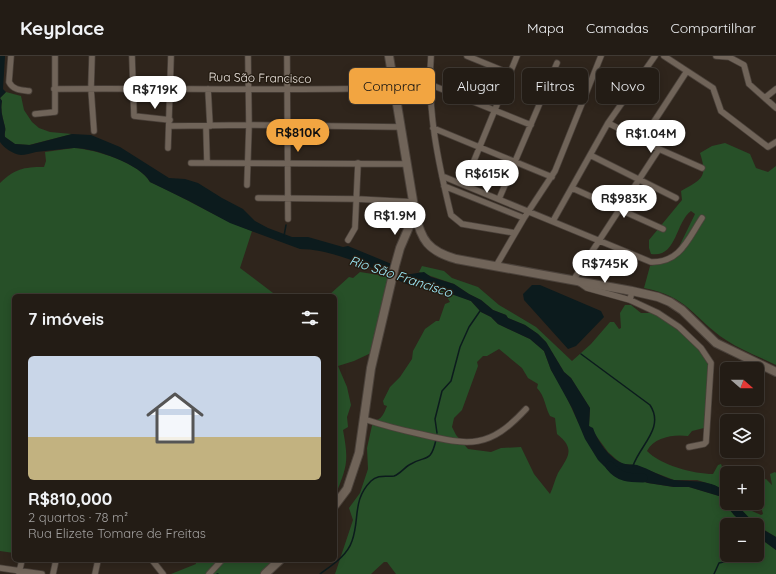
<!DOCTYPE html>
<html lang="pt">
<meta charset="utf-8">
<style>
body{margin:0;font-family:Quicksand,sans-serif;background:#2b251e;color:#f1f3f6;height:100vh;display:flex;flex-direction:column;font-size:15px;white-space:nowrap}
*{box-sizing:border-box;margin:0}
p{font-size:13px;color:#a3a1a0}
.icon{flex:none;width:22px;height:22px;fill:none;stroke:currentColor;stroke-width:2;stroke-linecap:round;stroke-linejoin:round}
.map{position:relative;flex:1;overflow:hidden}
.sheet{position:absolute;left:12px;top:238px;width:325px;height:268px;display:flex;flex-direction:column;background:#231c15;border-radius:6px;box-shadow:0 2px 10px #0003,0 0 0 1px #403a34}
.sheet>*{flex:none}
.top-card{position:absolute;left:349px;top:12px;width:367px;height:36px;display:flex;gap:8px}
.needle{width:26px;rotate:110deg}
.buttons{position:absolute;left:720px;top:306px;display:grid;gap:8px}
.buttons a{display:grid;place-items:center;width:44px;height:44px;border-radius:6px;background:#231c15;box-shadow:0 2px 10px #0003,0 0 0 1px #403a34;font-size:20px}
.price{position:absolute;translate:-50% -34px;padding:0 9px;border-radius:14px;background:#fff;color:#222;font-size:13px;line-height:26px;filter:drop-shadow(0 1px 2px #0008)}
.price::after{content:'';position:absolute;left:50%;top:24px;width:12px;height:9px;margin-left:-6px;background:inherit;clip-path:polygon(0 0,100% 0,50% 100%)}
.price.current{background:#f2a541;color:#111}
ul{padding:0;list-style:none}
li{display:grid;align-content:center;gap:8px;height:212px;padding:0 16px}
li+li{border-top:1px solid #403a34}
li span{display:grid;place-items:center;height:124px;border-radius:6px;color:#555}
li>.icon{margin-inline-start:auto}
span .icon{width:72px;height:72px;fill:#fffc;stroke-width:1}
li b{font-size:17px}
h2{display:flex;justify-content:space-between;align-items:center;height:48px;padding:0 16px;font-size:17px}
.tag{padding:0 14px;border-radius:6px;background:#231c15;box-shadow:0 2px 10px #0003,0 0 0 1px #403a34;font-size:14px;line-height:36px}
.tag.current{background:#f2a541;color:#111}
header{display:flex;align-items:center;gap:24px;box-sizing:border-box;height:56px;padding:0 20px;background:#231c15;border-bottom:1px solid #403a34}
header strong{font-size:19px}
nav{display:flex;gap:22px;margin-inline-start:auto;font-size:14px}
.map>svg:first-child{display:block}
.green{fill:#275028;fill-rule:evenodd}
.water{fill:#0c1b1d}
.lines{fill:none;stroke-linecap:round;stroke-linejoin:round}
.stream{stroke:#0c1b1d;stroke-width:1.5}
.river{stroke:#0c1b1d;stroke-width:9}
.street-casing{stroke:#4b423b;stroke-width:7}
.secondary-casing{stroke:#4b423b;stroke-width:10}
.street{stroke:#706459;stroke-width:5.5}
.secondary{stroke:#706459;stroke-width:8}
.labels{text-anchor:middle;stroke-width:3;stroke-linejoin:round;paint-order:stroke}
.street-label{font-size:12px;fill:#eee7e1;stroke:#251c12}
.water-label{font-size:13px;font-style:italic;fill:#9feefd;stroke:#251c12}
</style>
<header>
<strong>Keyplace</strong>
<nav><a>Mapa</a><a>Camadas</a><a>Compartilhar</a></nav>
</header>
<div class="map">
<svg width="776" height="518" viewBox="0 0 776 518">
<rect width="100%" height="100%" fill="#2f251c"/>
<path class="green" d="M 6,36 L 21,40 L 24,54 L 32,66 L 39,72 L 50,76 L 72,78 L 29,89 L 15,88 L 5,81 C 4,77 6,75 5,71 C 3,62 0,55 2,45 L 0,42 Z
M 725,87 L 750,98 L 756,112 L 768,116 L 776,110 L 776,309 C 760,301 741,294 726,284 C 693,262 688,240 644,232 L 650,210 L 661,207 L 676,197 L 695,158 L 691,155 C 675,167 677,202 651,198 L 649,192 L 649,184 L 682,144 L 681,135 C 702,123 708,122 700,97 L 712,90 Z
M 74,92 C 94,93 140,107 150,126 C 185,141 216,162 252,175 L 240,212 L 277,240 L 14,240 L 14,497 L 0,495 L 0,127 C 15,113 23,111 44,111 L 46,105 L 45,96 Z
M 422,210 L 444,215 L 452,222 L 478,231 L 499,249 L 536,271 L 572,305 L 591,288 L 610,266 L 614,266 L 619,273 L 621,272 L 620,257 L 625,249 L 631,249 L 641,257 L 654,257 L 687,281 L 702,298 L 709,309 L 704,372 L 692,375 L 688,380 C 674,378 654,381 647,395 C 660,409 694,418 713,418 L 718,409 L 721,408 L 727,424 L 727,440 L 723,433 L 710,428 L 697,424 L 674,424 L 635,409 L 623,408 L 617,404 L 608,396 L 589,370 L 590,352 L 571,322 L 564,316 L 546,286 L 538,278 L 525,269 L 508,262 L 506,259 L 493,254 L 481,244 L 469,238 L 454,228 L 419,216 Z
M 360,216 L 392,221 L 371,297 L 354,305 L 338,310 L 347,331 L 351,349 L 347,361 L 348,371 L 343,374 C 349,406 347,410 335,440 L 335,240 L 328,240 L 349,221 L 353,222 Z
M 424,230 L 445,235 L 471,245 L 481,256 L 491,261 L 498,268 L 530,283 L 544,295 L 551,314 L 560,327 L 578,366 L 609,415 L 648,427 L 674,431 L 689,431 L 719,440 L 734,459 L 745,469 L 727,469 L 727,499 L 757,499 L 757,480 L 776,494 L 776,518 L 396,518 L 387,506 L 384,506 L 371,518 L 335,518 L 353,464 L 349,452 L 360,437 L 368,413 L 367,392 L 373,365 C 382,364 384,357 387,350 L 384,349 L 383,345 L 390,331 L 400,321 L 412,303 L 413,295 L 425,273 L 436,265 L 439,265 L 445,248 L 450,246 L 447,241 L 421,231 ZM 499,293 L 522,312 L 528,322 L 538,328 L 537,332 C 545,340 545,351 550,360 L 555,362 L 557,378 C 576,393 568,401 558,417 C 555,423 553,432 550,438 L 534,418 L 521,391 L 501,392 L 491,396 L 468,393 L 456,379 L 452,371 L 454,362 L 462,354 L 478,310 L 477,306 L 483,300 L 487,300 Z
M 775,416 L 776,417 L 776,481 L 756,469 L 735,447 L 745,447 L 752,455 L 761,459 L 763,458 L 760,446 L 757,445 L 757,425 L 759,422 L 761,424 L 766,423 L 772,429 L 770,418 Z
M 195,504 L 278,504 L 263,518 L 171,518 L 196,508 Z"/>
<path class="water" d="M 0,0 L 5,0 L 3,33 L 6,36 L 0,42 L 2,45 C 0,55 3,62 5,71 C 6,75 4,77 5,81 L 15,88 L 30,89 L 72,78 L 91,79 L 120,91 L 169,122 L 185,123 L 198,127 L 222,142 L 243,153 L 255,165 L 268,172 L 292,181 L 308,181 L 343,191 L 348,190 L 394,209 L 393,219 C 362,210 332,193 300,193 L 230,167 L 189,145 L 150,126 C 141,108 92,91 73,92 C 60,93 48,95 36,96 C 31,97 25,99 21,99 C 13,98 4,92 0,86 Z
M 424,216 L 431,221 L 454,228 L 469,238 L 481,244 L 493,254 L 506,259 L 508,262 L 525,269 L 538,278 L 546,286 L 564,316 L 571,322 L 590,352 L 589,370 L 593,372 C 597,384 609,402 622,407 C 626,409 632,408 637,409 C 649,413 662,421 674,424 C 692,426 727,422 727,447 L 735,447 L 756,469 L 745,469 L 734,459 L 719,440 L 689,431 L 674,431 L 648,427 L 609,415 L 598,404 L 585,383 L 572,352 L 551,314 L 544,295 L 530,283 L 498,268 L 491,261 L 481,256 L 471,245 L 431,231 L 409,229 L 395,223 L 398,220 Z
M 532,229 L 540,229 L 601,255 L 604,261 L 576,290 L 568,293 L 524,244 L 523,238 Z
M 757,470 L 776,481 L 776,494 L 757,480 Z"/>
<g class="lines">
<path class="stream" d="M 284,180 L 286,169
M 581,298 L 650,349 C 665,372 640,389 633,410
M 437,377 L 435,363 L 442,335 L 451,325 L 460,291 L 469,271 L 480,255
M 757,493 L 766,484
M 217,518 L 218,518
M 320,518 C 332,509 347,500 352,485 C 360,463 352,444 371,425 C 378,418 386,421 394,420 C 400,418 404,412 409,409 C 426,398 430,409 436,384
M 714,518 L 719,507 L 737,503 L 747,499"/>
<path class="river" d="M 610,410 C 619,422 630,422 643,422"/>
<g class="street-casing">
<path id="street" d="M 11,0 L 9,26 C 13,34 21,34 29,35
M 92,0 L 91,33 L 94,75
M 132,0 L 134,60 L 170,64
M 287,0 L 288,163
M 431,0 C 427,54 438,106 451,159 L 462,168 L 515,177
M 467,0 L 509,17
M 664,0 L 713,32 L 721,55 L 768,91 L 776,86
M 716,0 L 729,1 L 744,9 L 749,28 L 776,52
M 429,28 L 531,69
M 54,33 C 167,32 281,35 395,32
M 208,33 L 210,70
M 766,41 L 776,33
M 35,58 L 55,56 L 55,0
M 608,67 L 659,93 L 702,112
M 170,70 L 249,69 L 401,71
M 206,70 L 207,106
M 433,72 L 552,121
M 642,84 L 687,15
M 168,92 L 171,0
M 590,99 L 676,142
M 191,107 L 406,108
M 442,120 L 651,206 C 680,207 688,183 702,162
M 247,129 L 249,69 L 248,0
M 464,129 L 517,0
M 444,130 L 524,162
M 572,132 L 663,173
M 258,142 L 357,143 L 413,146
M 499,143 L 557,7
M 553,165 L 608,67 L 655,0
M 348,184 L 355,172 L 358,107
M 496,210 L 524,162 L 555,115 L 601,0
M 632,235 L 630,244 L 658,257 L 679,271 L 701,292 L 711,307 L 706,386 L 704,388 L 689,391
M 630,244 L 587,232 L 574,223 L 659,93
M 364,363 C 382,369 401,374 420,378 C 470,390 489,393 526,353
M 152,504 L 163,518
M 0,512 L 42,518
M 19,517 L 22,504
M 53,518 L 56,504
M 95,518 L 98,504
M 209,518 L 222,504"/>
</g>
<g class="secondary-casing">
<path id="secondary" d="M 389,0 L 415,157 C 421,184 428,195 456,203 L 632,235 L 658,241 L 670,246 L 682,254 L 716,287 L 776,316
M 335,449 L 347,433 L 359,397 L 371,312 L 395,210 L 400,192 L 415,157
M 265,518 L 280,504"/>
</g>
<use href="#street" class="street"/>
<use href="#secondary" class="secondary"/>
</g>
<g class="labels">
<g class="street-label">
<text transform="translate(260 22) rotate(1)" y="4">Rua São Francisco</text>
</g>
<g class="water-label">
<text transform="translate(401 220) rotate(18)" y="5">Rio São Francisco</text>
</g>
</g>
</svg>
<div class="buttons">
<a><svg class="needle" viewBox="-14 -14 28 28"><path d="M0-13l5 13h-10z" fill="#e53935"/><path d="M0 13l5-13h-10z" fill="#a3a1a0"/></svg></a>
<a><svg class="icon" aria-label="layers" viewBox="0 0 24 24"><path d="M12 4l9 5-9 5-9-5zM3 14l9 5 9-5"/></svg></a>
<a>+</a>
<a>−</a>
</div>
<b class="price" style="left:155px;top:54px">R$719K</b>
<b class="price current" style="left:298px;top:97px">R$810K</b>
<b class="price" style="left:651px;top:98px">R$1.04M</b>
<b class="price" style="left:487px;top:138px">R$615K</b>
<b class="price" style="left:624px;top:163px">R$983K</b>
<b class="price" style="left:395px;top:180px">R$1.9M</b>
<b class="price" style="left:605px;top:228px">R$745K</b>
<div class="top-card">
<a class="tag current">Comprar</a>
<a class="tag">Alugar</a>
<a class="tag">Filtros</a>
<a class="tag">Novo</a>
</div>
<section class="sheet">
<h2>7 imóveis<svg class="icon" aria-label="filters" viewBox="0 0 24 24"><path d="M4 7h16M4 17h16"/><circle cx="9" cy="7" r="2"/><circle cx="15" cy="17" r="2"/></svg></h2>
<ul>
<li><span style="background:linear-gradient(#c9d6e8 65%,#c2b280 0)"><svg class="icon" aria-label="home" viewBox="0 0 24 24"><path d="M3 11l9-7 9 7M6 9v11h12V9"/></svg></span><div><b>R$810,000</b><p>2 quartos · 78 m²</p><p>Rua Elizete Tomare de Freitas</p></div></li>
</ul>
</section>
</div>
